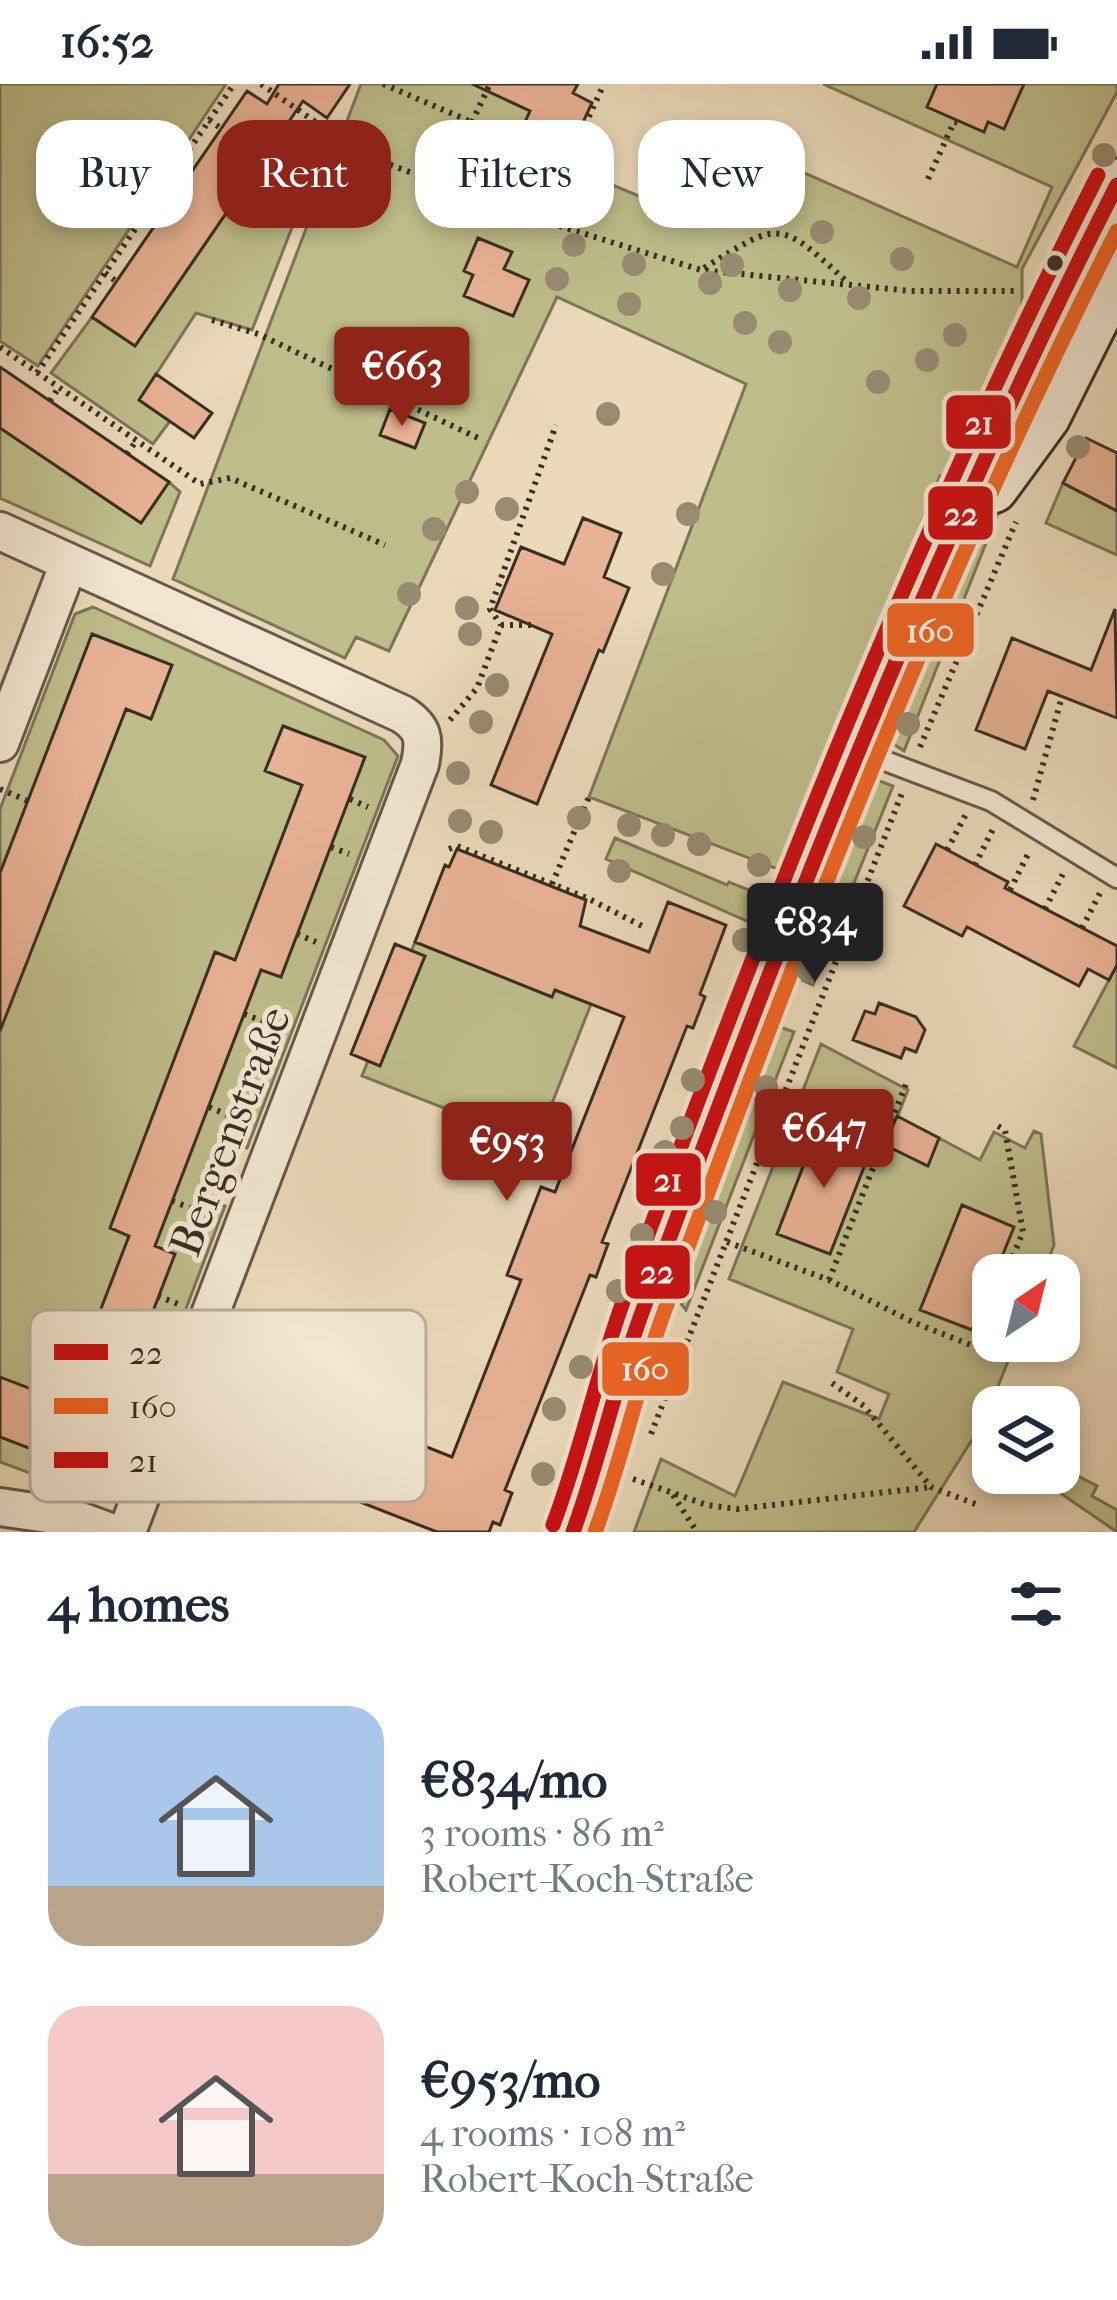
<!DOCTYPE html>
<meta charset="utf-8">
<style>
body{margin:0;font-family:"IM FELL French Canon",serif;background:#f2f2f3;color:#1f2937;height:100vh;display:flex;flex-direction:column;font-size:45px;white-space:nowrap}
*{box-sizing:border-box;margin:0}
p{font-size:39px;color:#747a83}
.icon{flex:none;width:66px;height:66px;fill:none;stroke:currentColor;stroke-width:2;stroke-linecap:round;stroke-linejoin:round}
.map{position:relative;height:1448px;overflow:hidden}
.side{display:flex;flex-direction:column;background:#fff;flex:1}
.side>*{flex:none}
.banner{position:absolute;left:36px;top:36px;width:1047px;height:108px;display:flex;gap:24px}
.needle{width:78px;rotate:35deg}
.tools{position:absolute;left:972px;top:1170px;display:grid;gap:24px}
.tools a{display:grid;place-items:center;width:108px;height:108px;border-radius:24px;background:#fff;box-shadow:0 6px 18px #0003;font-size:60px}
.price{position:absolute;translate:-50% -102px;padding:0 27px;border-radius:12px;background:#8f2418;color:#fff;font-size:39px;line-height:78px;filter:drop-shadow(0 3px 6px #0008)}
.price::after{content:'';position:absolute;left:50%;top:72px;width:36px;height:27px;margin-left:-18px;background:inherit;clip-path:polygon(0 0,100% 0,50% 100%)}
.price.on{background:#222;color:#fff}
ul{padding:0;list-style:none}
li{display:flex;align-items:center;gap:36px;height:300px;padding:0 48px}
li span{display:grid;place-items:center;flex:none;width:336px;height:240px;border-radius:36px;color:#555}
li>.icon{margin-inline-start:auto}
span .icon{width:144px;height:144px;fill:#fffc;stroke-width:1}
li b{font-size:51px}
h2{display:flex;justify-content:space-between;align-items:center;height:144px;padding:0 48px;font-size:51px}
.chip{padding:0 42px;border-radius:36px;background:#fff;box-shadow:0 6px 18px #0003;font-size:42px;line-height:108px}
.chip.on{background:#8f2418;color:#fff}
.status{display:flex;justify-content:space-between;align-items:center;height:84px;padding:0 60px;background:#fff;direction:ltr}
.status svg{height:33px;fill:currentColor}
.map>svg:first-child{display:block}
.green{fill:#bfbd8a;stroke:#7c7657;stroke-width:3}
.building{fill:#e8b294;stroke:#392e24;stroke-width:3}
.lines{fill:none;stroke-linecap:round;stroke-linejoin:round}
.lane-casing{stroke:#66594a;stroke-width:24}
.street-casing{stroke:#66594a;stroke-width:42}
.secondary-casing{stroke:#392e24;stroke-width:57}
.path{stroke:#392e24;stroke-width:6;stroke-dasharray:3 6;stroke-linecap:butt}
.lane{stroke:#f2e6d2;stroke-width:18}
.street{stroke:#f2e6d2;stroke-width:36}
.secondary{stroke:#f2e6d2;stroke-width:51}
.bus-1-casing{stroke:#f2e6d2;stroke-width:24}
.bus-2-casing{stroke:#f2e6d2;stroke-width:24}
.bus-3-casing{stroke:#f2e6d2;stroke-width:24}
.bus-1{stroke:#cb0e11;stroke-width:15}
.bus-2{stroke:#f26522;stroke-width:15}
.bus-3{stroke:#cb0e11;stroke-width:15}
.tree{fill:#988b72}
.bus-dot{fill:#392e24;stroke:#f2e6d2;stroke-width:4.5}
.labels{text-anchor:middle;stroke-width:10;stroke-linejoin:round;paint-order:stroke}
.street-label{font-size:45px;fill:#392e24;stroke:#f2e6d2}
.key{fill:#f2e6d2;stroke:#baaf9e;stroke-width:3}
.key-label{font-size:33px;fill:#392e24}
.line-badge{stroke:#f2e6d2;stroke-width:4.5}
.badge-label{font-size:33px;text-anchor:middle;font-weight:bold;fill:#fff}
</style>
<div class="status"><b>16:52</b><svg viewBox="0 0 49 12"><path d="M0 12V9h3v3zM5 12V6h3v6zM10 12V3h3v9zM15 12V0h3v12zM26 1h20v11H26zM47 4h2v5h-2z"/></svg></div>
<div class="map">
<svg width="1117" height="1448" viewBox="0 0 1117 1448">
<rect width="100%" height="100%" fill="#ebd9ba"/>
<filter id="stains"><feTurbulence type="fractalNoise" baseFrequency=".00167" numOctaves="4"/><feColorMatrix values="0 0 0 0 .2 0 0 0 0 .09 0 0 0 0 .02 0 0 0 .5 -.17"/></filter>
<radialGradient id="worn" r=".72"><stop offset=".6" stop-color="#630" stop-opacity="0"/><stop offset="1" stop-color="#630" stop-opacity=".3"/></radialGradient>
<path class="green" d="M 0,0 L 226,0 L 38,282 L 0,257 Z
M 361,0 L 519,0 L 530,27 L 553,50 L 558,40 L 578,49 L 562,80 L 694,135 L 730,56 L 1017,183 L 1052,103 L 823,0 L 1117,0 L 1117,8 L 1022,185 L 1022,236 L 953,397 L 940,392 L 783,787 L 589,713 L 746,300 L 557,213 L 389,567 L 356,553 L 345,574 L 173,495 Z
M 290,36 L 325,59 L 252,246 L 196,229 L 140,315 L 170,337 L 153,360 L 51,289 L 92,233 L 135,262 Z
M 0,344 L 141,439 L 169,398 L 180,408 L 150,482 L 0,414 Z
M 1040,356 L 1001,421 L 904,667 L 895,661 L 888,642 L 973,450 Z
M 1063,399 L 1117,427 L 1117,471 L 1046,439 Z
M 93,523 L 384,656 L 398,672 L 247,1064 L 222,1055 L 200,1112 L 225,1122 L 120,1398 L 114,1408 L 97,1414 L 0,1378 L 0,725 L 75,530 Z
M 877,696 L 893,702 L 813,901 L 791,891 L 865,705 Z
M 615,754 L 727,801 L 729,798 L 759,810 L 747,837 L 606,775 Z
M 415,858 L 551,912 L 555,906 L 591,920 L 536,1060 L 362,992 Z
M 1117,881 L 1117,984 L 1074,962 Z
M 780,943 L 794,948 L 686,1226 L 668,1203 L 766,952 Z
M 821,960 L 908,1006 L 886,1061 L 927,1082 L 939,1054 L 980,1076 L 994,1048 L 1025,1064 L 1034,1047 L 1041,1050 L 1054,1161 L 1042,1191 L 993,1191 L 993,1257 L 1016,1257 L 985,1335 L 914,1448 L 634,1448 L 661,1375 L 735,1412 L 783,1298 L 879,1335 L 889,1310 L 837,1288 L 853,1245 L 729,1195 Z
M 1064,1366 L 1074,1390 L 1097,1402 L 1092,1412 L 1117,1426 L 1117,1448 L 1050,1402 L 1055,1389 L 1059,1389 Z"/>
<path class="building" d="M 279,0 L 350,0 L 327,34 L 303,17 L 135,262 L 92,233 L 247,7 L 267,20 Z
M 472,0 L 578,0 L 573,9 L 592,19 L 578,49 L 558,40 L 553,51 L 525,38 L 530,27 Z
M 937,0 L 1024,0 L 1004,45 L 988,38 L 984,48 L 927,23 Z
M 478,154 L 512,168 L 504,185 L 529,196 L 513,232 L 464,212 L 473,191 L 464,187 Z
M 0,283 L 169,398 L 141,439 L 0,344 Z
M 156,290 L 212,329 L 194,354 L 139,316 Z
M 390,325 L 425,339 L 415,364 L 380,351 Z
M 1086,354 L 1117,369 L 1117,427 L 1063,399 Z
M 583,434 L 621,449 L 604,493 L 629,504 L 603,568 L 599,566 L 537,720 L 491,701 L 552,550 L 495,526 L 521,463 L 564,480 Z
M 1115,525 L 1117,634 L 1048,607 L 1025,665 L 976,646 L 1012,554 L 1091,586 Z
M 92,550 L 172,581 L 151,635 L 126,625 L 0,947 L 0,789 Z
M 283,642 L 365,673 L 281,893 L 261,886 L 155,1162 L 175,1170 L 91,1388 L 0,1353 L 0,1293 L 65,1318 L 129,1152 L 110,1144 L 215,868 L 235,876 L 302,701 L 265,687 Z
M 936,760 L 1008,798 L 1005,804 L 1117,862 L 1117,881 L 1109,896 L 1088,885 L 1079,902 L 967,843 L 962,852 L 904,822 Z
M 457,765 L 586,816 L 580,842 L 649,868 L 668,818 L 726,841 L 700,910 L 705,913 L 693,944 L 687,942 L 602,1158 L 608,1160 L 596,1193 L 590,1191 L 505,1406 L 512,1409 L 500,1441 L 493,1438 L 489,1448 L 437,1448 L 227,1366 L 272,1250 L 335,1275 L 318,1320 L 452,1373 L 521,1196 L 507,1191 L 541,1103 L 555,1108 L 624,933 L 555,906 L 552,913 L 415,858 L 445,781 L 449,783 Z
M 395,860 L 425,872 L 380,982 L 351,970 Z
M 879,919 L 916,933 L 925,946 L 916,968 L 905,964 L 901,974 L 853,956 L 865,927 L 875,930 Z
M 897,1032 L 939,1054 L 928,1082 L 885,1061 Z
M 818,1044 L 871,1065 L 830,1170 L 777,1150 Z
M 962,1121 L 1014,1143 L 972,1246 L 920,1226 Z"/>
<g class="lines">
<g class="lane-casing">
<path id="lane" d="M 864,669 L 991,717 L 1117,794"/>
</g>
<g class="street-casing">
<path id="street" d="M 0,447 L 402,630 C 424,644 425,655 420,680 L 127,1448
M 0,659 L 69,479
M 0,1423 L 69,1433 L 110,1448"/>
</g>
<g class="secondary-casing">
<path id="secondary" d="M 992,403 L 1044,332 L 1117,186
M 573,1448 C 602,1375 616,1298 643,1224 C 790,846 925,460 1117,101"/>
</g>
<path class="path" d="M 261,0 L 334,51
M 383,0 L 572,81 L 596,79
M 209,36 L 222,45
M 472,38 L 490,0
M 331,59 L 537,135 L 701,186 L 911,207 L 1019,207
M 928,95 L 954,38 L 963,39
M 153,118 L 165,127
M 537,135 L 572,81 L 570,73 L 604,0
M 704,184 C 779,138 778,134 845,196
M 105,189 L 117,198
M 212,236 L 258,250 L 478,354
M 0,263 L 200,400 L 230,394 L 385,461
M 37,289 L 234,0
M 50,317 L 59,303
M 127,370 L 136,357
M 501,541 L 532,541
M 450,636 L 477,604 L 501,541 L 490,525 L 556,341
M 920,663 L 1016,438
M 0,705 L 28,717
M 350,715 L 368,723
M 1033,716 L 1061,616
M 331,763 L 349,770
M 449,765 L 457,762 L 587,814 L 642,842
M 947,766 L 966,730
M 975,781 L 994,743
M 552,800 L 589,713
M 1010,806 L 1028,770
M 1045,825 L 1065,786
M 1082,844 L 1100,809
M 297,850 L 316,858
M 244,930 L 283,945
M 209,1023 L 247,1039
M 998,1042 L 1005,1046 L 1023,1148 L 1005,1191
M 172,1117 L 212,1132
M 727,1158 L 829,1196 L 915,1239 L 976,1263 L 993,1221
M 992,1195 L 993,1195
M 829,1196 L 908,995
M 158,1212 L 178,1220
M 125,1299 L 145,1307
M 832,1299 L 864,1322 L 931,1403 L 978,1421
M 106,1349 L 126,1357
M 651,1350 L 902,709
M 633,1395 L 707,1421 L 737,1425 L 931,1403
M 76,1400 L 82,1384
M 673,1411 L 697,1448"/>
<use href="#lane" class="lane"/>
<use href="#street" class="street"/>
<use href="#secondary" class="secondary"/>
<g class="bus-1-casing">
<path id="bus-1" d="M 573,1448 C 600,1374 616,1297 644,1223 C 784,842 932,463 1117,101"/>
</g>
<g class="bus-2-casing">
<path id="bus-2" d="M 595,1448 C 622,1377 637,1302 663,1231 C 797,863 939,495 1117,147"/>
</g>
<g class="bus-3-casing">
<path id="bus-3" d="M 553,1441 C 581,1367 597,1289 624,1215 C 765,833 913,454 1098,91"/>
</g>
<use href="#bus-1" class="bus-1"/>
<use href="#bus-2" class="bus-2"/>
<use href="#bus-3" class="bus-3"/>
</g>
<g class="tree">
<circle cx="1104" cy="71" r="12"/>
<circle cx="822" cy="148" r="12"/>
<circle cx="574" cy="161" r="12"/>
<circle cx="902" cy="175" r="12"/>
<circle cx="634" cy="180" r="12"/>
<circle cx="732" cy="181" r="12"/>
<circle cx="557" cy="195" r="12"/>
<circle cx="710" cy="199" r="12"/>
<circle cx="790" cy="206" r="12"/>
<circle cx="859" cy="214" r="12"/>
<circle cx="629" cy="220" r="12"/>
<circle cx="745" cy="239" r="12"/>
<circle cx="955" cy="251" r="12"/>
<circle cx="780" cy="258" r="12"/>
<circle cx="927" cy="276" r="12"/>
<circle cx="878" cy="298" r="12"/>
<circle cx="608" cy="330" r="12"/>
<circle cx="1078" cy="363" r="12"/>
<circle cx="467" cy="408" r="12"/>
<circle cx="507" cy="425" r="12"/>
<circle cx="688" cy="430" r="12"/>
<circle cx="434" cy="445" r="12"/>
<circle cx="663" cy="490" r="12"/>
<circle cx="409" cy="510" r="12"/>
<circle cx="467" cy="524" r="12"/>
<circle cx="470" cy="550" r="12"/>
<circle cx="497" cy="601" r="12"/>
<circle cx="481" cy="638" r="12"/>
<circle cx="908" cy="640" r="12"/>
<circle cx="458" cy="689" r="12"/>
<circle cx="579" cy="734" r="12"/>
<circle cx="460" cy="737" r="12"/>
<circle cx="629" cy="741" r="12"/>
<circle cx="491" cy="748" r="12"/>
<circle cx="663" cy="751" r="12"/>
<circle cx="864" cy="753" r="12"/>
<circle cx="699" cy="760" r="12"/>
<circle cx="759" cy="781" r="12"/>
<circle cx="619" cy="787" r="12"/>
<circle cx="836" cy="818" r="12"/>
<circle cx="744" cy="856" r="12"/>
<circle cx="808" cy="886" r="12"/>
<circle cx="693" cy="996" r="12"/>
<circle cx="766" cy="1003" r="12"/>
<circle cx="682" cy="1044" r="12"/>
<circle cx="665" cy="1068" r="12"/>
<circle cx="715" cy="1128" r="12"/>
<circle cx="642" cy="1151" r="12"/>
<circle cx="618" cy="1207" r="12"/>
<circle cx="581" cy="1283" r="12"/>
<circle cx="647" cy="1295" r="12"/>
<circle cx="554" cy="1325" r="12"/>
<circle cx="543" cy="1390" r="12"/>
</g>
<circle class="bus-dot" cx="1055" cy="179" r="10"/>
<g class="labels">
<g class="street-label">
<text transform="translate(229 1047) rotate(-69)" y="16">Bergenstraße</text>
</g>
</g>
<rect x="30" y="1226" width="396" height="192" rx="18" class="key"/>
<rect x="54" y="1260" width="54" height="16" fill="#cb0e11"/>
<rect x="54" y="1314" width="54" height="16" fill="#f26522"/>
<rect x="54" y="1368" width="54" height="16" fill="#cb0e11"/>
<g class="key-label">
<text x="129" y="1280">22</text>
<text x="129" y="1334">160</text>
<text x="129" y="1388">21</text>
</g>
<g class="line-badge">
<rect x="944" y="309" width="69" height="58" rx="12" fill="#cb0e11"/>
<rect x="926" y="400" width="69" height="58" rx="12" fill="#cb0e11"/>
<rect x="885" y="517" width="91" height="58" rx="12" fill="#f26522"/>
<rect x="634" y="1067" width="69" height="57" rx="12" fill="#cb0e11"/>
<rect x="623" y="1159" width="69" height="58" rx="12" fill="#cb0e11"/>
<rect x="600" y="1256" width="91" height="58" rx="12" fill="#f26522"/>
</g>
<g class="badge-label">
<text x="979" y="350">21</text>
<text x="961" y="441">22</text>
<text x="930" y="558">160</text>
<text x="668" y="1107">21</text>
<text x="657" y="1199">22</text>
<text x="645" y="1296">160</text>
</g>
<rect width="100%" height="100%" filter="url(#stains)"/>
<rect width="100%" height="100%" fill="url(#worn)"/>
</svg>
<div class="tools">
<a><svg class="needle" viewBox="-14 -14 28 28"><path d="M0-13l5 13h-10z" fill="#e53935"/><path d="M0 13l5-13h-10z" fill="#747a83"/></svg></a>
<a><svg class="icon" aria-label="layers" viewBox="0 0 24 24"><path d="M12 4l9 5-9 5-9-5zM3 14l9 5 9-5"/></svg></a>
</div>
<b class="price" style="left:402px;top:345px">€663</b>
<b class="price on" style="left:815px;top:901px">€834</b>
<b class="price" style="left:824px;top:1107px">€647</b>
<b class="price" style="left:507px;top:1120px">€953</b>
<div class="banner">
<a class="chip">Buy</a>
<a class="chip on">Rent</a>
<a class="chip">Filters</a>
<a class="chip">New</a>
</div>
</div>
<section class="side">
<h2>4 homes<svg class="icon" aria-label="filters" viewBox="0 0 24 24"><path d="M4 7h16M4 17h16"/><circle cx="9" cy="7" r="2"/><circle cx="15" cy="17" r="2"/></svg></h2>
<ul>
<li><span style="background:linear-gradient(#a9c7e8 75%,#b9a48a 0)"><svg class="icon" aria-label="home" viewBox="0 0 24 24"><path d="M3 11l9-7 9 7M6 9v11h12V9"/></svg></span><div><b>€834/mo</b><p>3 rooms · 86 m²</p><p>Robert-Koch-Straße</p></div></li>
<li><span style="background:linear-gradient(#f6c9c9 70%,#b9a48a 0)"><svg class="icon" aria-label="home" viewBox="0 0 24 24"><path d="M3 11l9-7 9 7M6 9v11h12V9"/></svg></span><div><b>€953/mo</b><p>4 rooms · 108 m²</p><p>Robert-Koch-Straße</p></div></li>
</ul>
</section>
